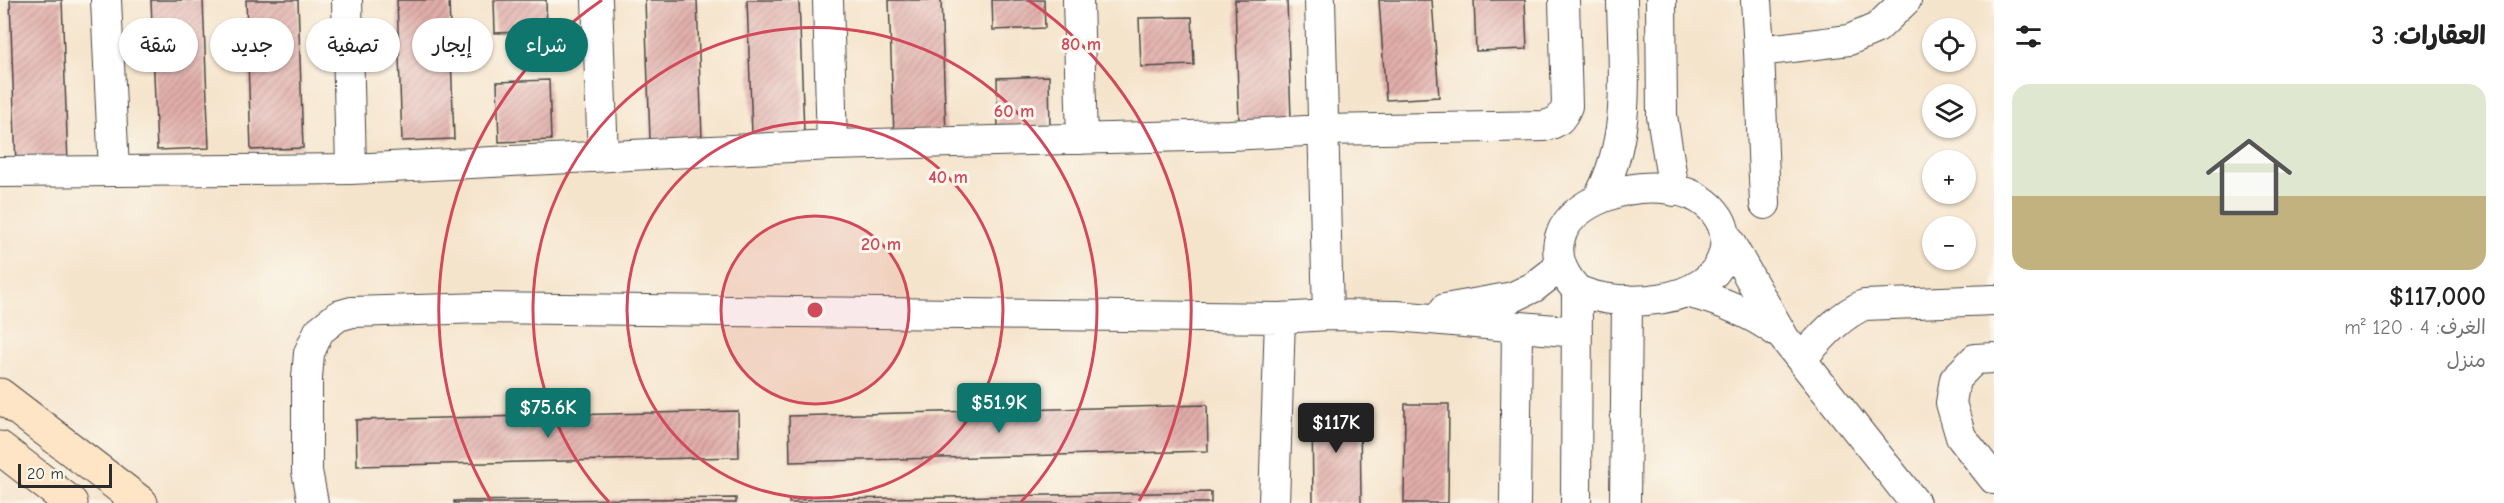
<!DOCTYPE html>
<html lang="ar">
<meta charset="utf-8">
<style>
body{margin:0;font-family:"Comic Neue","Playpen Sans Arabic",sans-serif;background:#f6f6f6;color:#222;direction:rtl;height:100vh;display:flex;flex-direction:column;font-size:22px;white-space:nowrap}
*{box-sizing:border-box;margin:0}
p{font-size:20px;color:#767676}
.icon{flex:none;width:33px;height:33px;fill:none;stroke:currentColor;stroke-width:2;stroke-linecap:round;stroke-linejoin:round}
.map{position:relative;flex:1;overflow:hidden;direction:ltr}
.sheet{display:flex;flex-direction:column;background:#fff;width:510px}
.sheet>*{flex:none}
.banner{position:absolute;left:18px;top:18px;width:570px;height:54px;direction:rtl;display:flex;gap:12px}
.controls{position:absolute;left:1922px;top:18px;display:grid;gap:12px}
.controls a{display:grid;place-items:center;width:54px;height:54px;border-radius:50%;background:#fff;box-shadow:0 2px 4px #0004;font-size:30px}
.scale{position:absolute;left:18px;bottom:15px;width:94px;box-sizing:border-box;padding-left:6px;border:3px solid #2b2b2b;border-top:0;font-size:16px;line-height:21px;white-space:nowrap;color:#2b2b2b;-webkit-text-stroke:4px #fbf7ec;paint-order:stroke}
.price{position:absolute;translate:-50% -51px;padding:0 14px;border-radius:6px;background:#0f766e;color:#fff;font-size:20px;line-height:39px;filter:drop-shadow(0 2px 3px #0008)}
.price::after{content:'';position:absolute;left:50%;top:36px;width:18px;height:14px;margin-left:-9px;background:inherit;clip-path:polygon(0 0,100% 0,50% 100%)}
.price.selected{background:#222;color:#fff}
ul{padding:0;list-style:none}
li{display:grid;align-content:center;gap:12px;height:318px;padding:0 18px}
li+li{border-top:2px solid #e0e0e0}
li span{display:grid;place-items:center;height:186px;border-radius:18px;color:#555}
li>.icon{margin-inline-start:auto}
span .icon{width:108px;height:108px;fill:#fffc;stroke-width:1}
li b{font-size:26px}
h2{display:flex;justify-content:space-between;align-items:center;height:72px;padding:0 18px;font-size:26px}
.pill{padding:0 21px;border-radius:27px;background:#fff;box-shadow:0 2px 4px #0004;font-size:21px;line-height:54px}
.pill.selected{background:#0f766e;color:#fff}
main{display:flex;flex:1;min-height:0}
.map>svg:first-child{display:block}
.building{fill:url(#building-hatch)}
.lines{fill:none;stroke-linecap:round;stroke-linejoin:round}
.minor-casing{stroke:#494743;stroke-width:32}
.secondary-casing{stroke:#494743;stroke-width:35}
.minor{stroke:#fff;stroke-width:30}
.secondary{stroke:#fee5c5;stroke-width:33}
.ring{fill:none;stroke:#d1495b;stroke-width:3}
.centre{fill:#d1495b;stroke:#fbf7ec;stroke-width:3}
.ring-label{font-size:18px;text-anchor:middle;font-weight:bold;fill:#d1495b;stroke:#fbf7ec;stroke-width:6;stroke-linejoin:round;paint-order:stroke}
</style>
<main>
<section class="sheet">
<h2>العقارات: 3<svg class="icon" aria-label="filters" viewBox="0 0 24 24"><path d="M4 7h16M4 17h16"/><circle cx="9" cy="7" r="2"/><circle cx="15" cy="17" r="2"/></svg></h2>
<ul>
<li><span style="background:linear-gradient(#dfe7d0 60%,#c2b280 0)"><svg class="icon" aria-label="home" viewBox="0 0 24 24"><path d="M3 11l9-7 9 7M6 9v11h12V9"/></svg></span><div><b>$117,000</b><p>الغرف: 4 · 120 m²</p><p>منزل</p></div></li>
</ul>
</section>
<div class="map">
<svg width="1994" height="503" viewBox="0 0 1994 503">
<defs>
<pattern id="building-hatch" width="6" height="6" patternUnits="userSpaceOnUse" patternTransform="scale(1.5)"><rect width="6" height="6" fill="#e1adaa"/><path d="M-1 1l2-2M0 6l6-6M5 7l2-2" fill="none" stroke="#b78d8b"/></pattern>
</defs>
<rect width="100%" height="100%" fill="#fbf7ec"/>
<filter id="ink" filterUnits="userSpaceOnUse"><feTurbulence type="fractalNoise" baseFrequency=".0167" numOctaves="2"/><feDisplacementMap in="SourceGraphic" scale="12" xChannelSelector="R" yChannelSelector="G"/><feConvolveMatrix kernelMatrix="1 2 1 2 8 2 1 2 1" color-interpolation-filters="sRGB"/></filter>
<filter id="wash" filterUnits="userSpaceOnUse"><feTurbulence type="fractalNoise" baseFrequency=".008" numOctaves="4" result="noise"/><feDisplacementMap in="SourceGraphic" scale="24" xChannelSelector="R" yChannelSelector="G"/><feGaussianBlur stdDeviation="1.35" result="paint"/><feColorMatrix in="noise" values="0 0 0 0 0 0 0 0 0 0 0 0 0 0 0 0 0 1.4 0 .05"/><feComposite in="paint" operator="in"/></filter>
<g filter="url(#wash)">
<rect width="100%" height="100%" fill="#f5e4cc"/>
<g id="blocks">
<path class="building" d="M 10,0 L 62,0 L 68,164 L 16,166 Z
M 151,0 L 203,0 L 209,148 L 157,150 Z
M 246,0 L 298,0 L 303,148 L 251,150 Z
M 397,0 L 449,0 L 454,139 L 402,141 Z
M 494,0 L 546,0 L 547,31 L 495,33 Z
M 645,0 L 697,0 L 702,138 L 650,139 Z
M 747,0 L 799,0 L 804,132 L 752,134 Z
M 889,0 L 941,0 L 946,134 L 894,136 Z
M 992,0 L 1044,0 L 1045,28 L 993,30 Z
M 1235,0 L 1287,0 L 1291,119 L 1239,121 Z
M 1379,0 L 1432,0 L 1439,97 L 1386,100 Z
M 1474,0 L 1525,0 L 1527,49 L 1476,51 Z
M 1192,17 L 1194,65 L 1141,67 L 1139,18 Z
M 1049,76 L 1050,128 L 998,130 L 997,78 Z
M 549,80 L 551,140 L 499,142 L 497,82 Z
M 1405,404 L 1449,404 L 1448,503 L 1404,503 Z
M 1207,405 L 1208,451 L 790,462 L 789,416 Z
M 1312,406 L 1360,406 L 1361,503 L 1313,503 Z
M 738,411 L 739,457 L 357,466 L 356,420 Z
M 1211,492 L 1211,503 L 789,503 L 789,500 Z
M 736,498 L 736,503 L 454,503 L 454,501 Z"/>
</g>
</g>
<g filter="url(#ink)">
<use href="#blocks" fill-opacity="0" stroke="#494743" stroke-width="1.5"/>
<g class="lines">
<g class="minor-casing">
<path id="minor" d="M 106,0 L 114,171
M 347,0 L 351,169
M 597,0 L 603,156
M 828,0 L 832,145
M 1078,0 L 1082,139
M 1320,0 L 1328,315
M 1661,0 L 1662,116 L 1674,191
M 1756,0 L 1759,51 L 1849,40 L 1877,28 L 1906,0
M 1759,51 L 1765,204
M 0,172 L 351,169 L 832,145 L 1230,135 L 1324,130 L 1544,126 C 1557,123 1562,119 1567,106 L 1564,0
M 1598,199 C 1633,135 1623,70 1622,0
M 1726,236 L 1784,338 L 1915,503
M 1685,292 C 1720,300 1750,312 1780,334
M 1445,309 L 1513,297 L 1534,287 L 1561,266
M 1994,358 L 1975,359 L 1955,379 L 1951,403 L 1961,437 L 1994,479
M 1801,359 C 1821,338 1837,317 1864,305 L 1994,300
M 313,503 L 307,471 L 307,378 L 309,353 L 319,331 L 338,316 L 352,312 L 484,308 L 1280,318 L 1328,315 L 1397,316 L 1577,332
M 1274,503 L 1280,318
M 1515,503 L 1517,327
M 1576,503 L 1577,290 C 1501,206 1677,150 1719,218 C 1725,228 1727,241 1724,253 C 1711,306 1618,309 1577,290
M 1625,503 L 1627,300"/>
</g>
<g class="secondary-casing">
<path id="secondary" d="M 0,395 L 141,503
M 0,448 L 71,503"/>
</g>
<use href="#minor" class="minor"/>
<use href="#secondary" class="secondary"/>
</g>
</g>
<circle cx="815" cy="310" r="94" fill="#d1495b" fill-opacity=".12"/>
<g class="ring">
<circle cx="815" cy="310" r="94"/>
<circle cx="815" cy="310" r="188"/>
<path d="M609 502A282 282 0 1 1 1021 502"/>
<path d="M491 501A376 376 0 0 1 602 0M1028 0A376 376 0 0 1 1139 501"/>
</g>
<circle cx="815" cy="310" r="9" class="centre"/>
<g class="ring-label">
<text x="1081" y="50">80 m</text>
<text x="1014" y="117">60 m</text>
<text x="948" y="183">40 m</text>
<text x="881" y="250">20 m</text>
</g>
</svg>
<div class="controls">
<a><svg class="icon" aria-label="locate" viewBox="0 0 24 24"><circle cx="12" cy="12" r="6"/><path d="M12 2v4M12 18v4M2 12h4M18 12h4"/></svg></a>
<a><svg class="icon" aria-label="layers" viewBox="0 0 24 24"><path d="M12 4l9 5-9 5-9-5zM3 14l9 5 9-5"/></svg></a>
<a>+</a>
<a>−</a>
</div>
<div class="scale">20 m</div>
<b class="price" style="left:999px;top:434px">$51.9K</b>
<b class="price" style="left:548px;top:439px">$75.6K</b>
<b class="price selected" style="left:1336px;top:454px">$117K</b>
<div class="banner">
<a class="pill selected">شراء</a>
<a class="pill">إيجار</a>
<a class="pill">تصفية</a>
<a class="pill">جديد</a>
<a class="pill">شقة</a>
</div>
</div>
</main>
